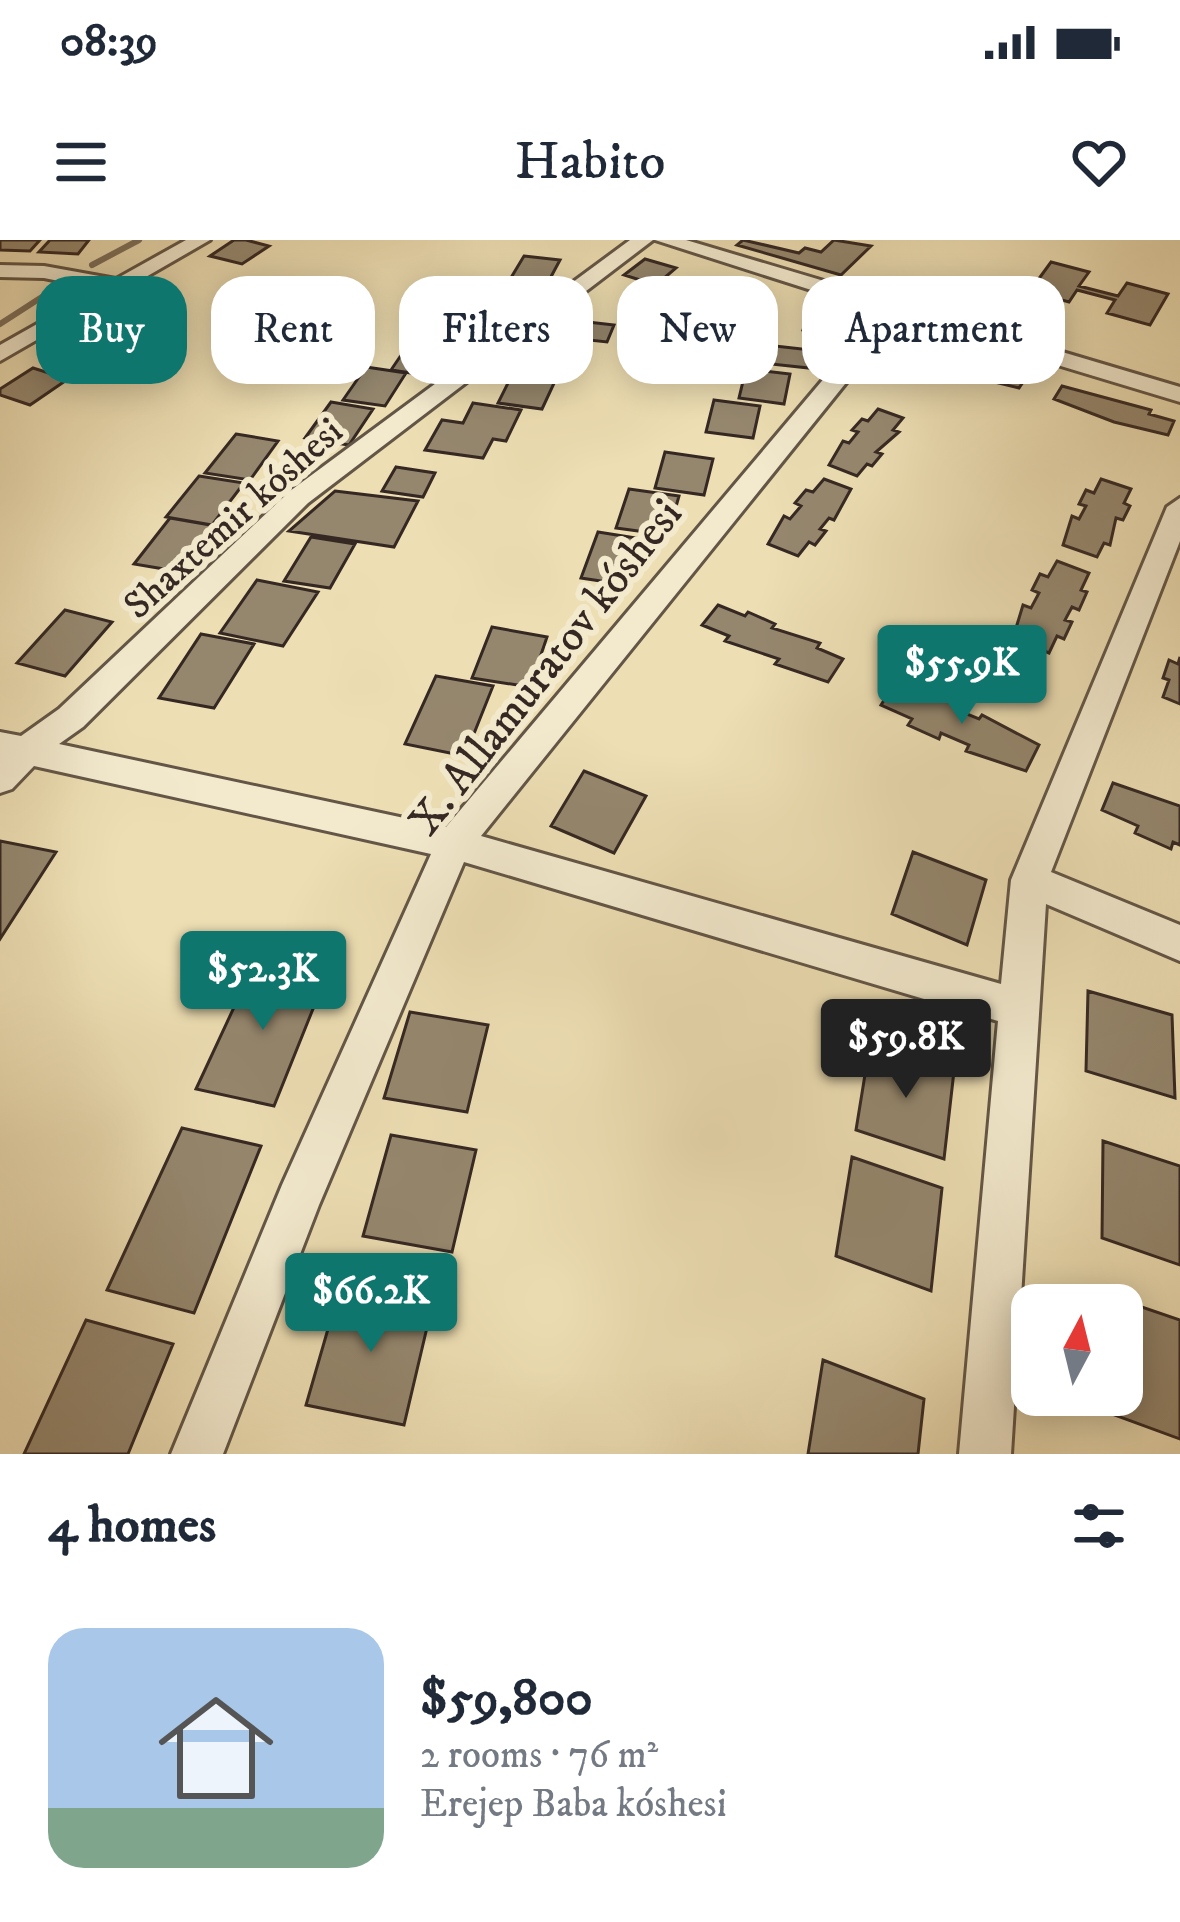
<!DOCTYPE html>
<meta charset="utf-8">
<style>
body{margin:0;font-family:"IM FELL DW Pica",serif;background:#f2f2f3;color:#1f2937;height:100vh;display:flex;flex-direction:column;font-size:45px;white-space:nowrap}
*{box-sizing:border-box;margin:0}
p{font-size:39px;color:#747a83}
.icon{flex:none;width:66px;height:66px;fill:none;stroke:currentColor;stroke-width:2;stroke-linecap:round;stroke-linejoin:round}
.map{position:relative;height:1214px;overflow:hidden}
.side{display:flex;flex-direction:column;background:#fff;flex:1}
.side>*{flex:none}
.guide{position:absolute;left:36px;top:36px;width:1110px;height:108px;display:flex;gap:24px}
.needle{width:78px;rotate:7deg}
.controls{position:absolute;left:1011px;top:1044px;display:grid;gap:24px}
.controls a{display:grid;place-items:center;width:132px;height:132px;border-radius:24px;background:#fff;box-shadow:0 6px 30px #0003;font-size:60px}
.price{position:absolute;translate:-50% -102px;padding:0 27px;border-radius:12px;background:#0f766e;color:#fff;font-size:39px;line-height:78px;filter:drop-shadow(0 3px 6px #0008)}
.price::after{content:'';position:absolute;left:50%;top:72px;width:36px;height:27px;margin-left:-18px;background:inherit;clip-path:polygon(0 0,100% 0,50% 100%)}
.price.on{background:#222;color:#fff}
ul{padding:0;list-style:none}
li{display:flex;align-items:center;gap:36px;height:300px;padding:0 48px}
li span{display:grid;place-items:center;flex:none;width:336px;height:240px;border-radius:36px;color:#555}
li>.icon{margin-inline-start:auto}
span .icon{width:144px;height:144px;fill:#fffc;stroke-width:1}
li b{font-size:51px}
h2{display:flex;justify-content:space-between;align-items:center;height:144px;padding:0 48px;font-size:51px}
.chip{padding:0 42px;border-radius:36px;background:#fff;box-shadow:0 6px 30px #0003;font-size:42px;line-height:108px}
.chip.on{background:#0f766e;color:#fff}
.status{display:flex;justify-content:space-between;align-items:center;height:84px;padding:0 60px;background:#fff;direction:ltr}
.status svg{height:33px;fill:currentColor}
header{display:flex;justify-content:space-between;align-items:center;height:156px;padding:0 48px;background:#fff;font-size:54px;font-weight:600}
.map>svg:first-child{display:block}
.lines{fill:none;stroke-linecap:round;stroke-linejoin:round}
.stream{stroke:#7e705c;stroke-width:6}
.building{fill:#95876e;stroke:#352823;stroke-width:3}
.street-casing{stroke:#635647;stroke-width:6}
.street{fill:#f3eace;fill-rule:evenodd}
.labels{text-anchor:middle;stroke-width:12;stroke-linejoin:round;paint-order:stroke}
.far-street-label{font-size:39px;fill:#352823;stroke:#f3eace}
.street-label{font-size:45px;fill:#352823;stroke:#f3eace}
</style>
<div class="status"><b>08:39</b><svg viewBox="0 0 49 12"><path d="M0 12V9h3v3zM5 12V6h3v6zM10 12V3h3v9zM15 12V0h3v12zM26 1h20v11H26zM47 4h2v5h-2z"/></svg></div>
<header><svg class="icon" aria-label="menu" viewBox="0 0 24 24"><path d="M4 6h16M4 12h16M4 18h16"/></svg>Habito<svg class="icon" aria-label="heart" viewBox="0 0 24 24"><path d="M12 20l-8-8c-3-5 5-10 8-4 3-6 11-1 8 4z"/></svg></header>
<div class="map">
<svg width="1180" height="1214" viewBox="0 0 1180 1214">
<rect width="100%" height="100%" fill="#eddeb3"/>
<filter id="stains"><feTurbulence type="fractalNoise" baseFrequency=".00167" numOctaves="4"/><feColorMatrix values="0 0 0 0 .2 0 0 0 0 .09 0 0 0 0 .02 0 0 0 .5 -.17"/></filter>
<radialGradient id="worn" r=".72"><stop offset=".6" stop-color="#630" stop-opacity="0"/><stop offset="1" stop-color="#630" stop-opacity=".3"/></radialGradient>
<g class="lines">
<path class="stream" d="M 92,25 L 139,0
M 0,84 L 62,44"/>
</g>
<path class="building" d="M 0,0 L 40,0 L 30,11 L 0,10 Z
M 50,0 L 89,0 L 78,14 L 39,12 Z
M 234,0 L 246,0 L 269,6 L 242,24 L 210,16 Z
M 743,0 L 799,13 L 805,8 L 821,12 L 834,0 L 871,6 L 841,35 L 737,5 Z
M 524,16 L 560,20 L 546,46 L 509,41 Z
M 645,19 L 676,28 L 656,45 L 624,35 Z
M 1051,22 L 1089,32 L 1079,46 L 1118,56 L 1127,43 L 1168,54 L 1150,85 L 1107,73 L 1115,60 L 1077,50 L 1069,62 L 1030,51 Z
M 486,41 L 523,45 L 507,72 L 469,67 Z
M 134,65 L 168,74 L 136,97 L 102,86 Z
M 449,68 L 487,73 L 470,102 L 431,96 Z
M 810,69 L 844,74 L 838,95 L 803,90 Z
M 579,81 L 614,85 L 607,102 L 571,98 Z
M 82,96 L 116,106 L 81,131 L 47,119 Z
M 412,99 L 451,104 L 432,136 L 391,130 Z
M 542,102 L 584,107 L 571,135 L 528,130 Z
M 925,103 L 1006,126 L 1004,129 L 1027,136 L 1019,148 L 970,136 L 915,116 Z
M 775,106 L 811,110 L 809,128 L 771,124 Z
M 366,127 L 406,133 L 385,166 L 343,160 Z
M 33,128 L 68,139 L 30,165 L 0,155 L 0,149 Z
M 746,129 L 790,134 L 784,164 L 739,158 Z
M 513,133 L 556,139 L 542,169 L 498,163 Z
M 1062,146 L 1151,170 L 1149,174 L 1174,181 L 1168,195 L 1114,182 L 1054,159 Z
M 714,160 L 760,166 L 753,198 L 706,192 Z
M 331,162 L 373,169 L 349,205 L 305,198 Z
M 473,163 L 521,170 L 506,201 L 493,199 L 483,218 L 425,210 L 442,180 L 463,183 Z
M 878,169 L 903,178 L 893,190 L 899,192 L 876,212 L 882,214 L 872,226 L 867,224 L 857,236 L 829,225 L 843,201 L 849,203 L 858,192 L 852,190 L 862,179 L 868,181 Z
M 236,194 L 278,201 L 250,240 L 205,233 Z
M 665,212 L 713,219 L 704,255 L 655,248 Z
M 396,227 L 435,233 L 423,257 L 382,251 Z
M 199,236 L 244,243 L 212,285 L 166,277 Z
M 824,239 L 851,249 L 834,280 L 829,278 L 820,289 L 826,291 L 815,305 L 809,302 L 798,316 L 768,304 L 784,276 L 790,279 L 801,266 L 795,263 L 806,250 L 813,252 Z
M 1101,239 L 1131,249 L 1124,263 L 1130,266 L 1123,280 L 1116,278 L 1110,305 L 1104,303 L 1097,317 L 1063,305 L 1072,276 L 1079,279 L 1086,266 L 1079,264 L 1086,250 L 1094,253 Z
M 629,249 L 679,256 L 668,295 L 616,288 Z
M 335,251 L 418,261 L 394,307 L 289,291 Z
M 170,278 L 216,286 L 182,332 L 134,324 Z
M 598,292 L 642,299 L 627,345 L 581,338 Z
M 311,297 L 355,304 L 330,348 L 284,341 Z
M 1057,321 L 1089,333 L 1081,350 L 1087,352 L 1079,370 L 1072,367 L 1065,380 L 1072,382 L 1064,399 L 1057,396 L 1049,413 L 1013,398 L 1023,365 L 1031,368 L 1039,353 L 1032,350 L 1040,334 L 1048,337 Z
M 257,340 L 318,352 L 283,406 L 220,393 Z
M 718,365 L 745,376 L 748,372 L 775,384 L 772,388 L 820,403 L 817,408 L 843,419 L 828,442 L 775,424 L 779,419 L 725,401 L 729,396 L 702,385 Z
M 65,370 L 112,382 L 65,436 L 17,423 Z
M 492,387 L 547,397 L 530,447 L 472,438 Z
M 201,394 L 254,404 L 214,468 L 159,458 Z
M 1180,417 L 1180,464 L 1163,457 L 1169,440 L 1163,438 L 1169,420 L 1178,424 Z
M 436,436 L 493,446 L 465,516 L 405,504 Z
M 895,443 L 925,456 L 928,451 L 960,465 L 957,470 L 979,479 L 982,475 L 1039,505 L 1026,531 L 966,511 L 969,505 L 941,493 L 939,499 L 908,485 L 912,479 L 881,465 Z
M 584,531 L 646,556 L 614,613 L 551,586 Z
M 1113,543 L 1180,566 L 1180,605 L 1173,602 L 1171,609 L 1135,593 L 1138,586 L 1102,570 Z
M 0,601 L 56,612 L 0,699 Z
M 913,612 L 986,640 L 967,705 L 892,674 Z
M 256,720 L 327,734 L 274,866 L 196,849 Z
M 1088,751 L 1172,775 L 1175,858 L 1086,831 Z
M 410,772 L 488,785 L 467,872 L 384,858 Z
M 870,804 L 954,831 L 944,919 L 856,890 Z
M 182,888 L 261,906 L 194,1073 L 107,1050 Z
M 391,895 L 476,910 L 452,1012 L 363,996 Z
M 1103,901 L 1180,926 L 1180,1025 L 1102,998 Z
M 852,917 L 942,948 L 931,1051 L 836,1016 Z
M 341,1044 L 433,1062 L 404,1185 L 306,1165 Z
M 1092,1050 L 1180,1080 L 1180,1199 L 1090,1166 L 1090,1155 L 1122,1155 L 1122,1065 L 1092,1065 Z
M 86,1080 L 173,1104 L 128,1214 L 24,1214 Z
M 823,1120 L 924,1159 L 918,1214 L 808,1214 Z"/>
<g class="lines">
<g class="street-casing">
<path id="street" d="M 186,0 L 210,0 L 0,121 L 0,105 L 99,49 L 44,38 L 0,37 L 0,25 L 44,26 L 116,39 Z
M 630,0 L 653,0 L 308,263 L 83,487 L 59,504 L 446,587 L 880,72 L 655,0 L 686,0 L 1180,147 L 1180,162 L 899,77 L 481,596 L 1001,744 L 1011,640 L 1167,267 L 1180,258 L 1180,301 L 1051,632 L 1180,685 L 1180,721 L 1046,664 L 1011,1214 L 959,1214 L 998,781 L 464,622 L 319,965 L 223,1214 L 171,1214 L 282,945 L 431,614 L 34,526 L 12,549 L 0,553 L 0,492 L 21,496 L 59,469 L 290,251 Z"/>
</g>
<use href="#street" class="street"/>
</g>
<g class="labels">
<g class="far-street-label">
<text transform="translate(232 277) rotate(-42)" y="14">Shaxtemir kóshesi</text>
</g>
<g class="street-label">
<text transform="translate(544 426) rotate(-52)" y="16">X. Allamuratov kóshesi</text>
</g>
</g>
<rect width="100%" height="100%" filter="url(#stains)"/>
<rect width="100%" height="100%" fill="url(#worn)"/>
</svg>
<div class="controls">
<a><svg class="needle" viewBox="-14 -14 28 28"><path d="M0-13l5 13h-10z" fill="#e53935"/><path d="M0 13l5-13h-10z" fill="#747a83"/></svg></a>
</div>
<b class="price" style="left:962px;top:487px">$55.9K</b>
<b class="price" style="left:263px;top:793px">$52.3K</b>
<b class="price on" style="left:906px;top:861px">$59.8K</b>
<b class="price" style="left:371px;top:1115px">$66.2K</b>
<div class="guide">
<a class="chip on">Buy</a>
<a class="chip">Rent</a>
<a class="chip">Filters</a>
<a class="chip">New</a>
<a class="chip">Apartment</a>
</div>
</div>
<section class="side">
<h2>4 homes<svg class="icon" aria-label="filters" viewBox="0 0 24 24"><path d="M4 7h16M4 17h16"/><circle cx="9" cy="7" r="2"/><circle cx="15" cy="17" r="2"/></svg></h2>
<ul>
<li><span style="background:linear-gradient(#a9c7e8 75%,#7fa58c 0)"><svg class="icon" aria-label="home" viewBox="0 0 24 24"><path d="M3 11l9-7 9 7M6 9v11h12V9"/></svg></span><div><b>$59,800</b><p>2 rooms · 76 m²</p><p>Erejep Baba kóshesi</p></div></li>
</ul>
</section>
